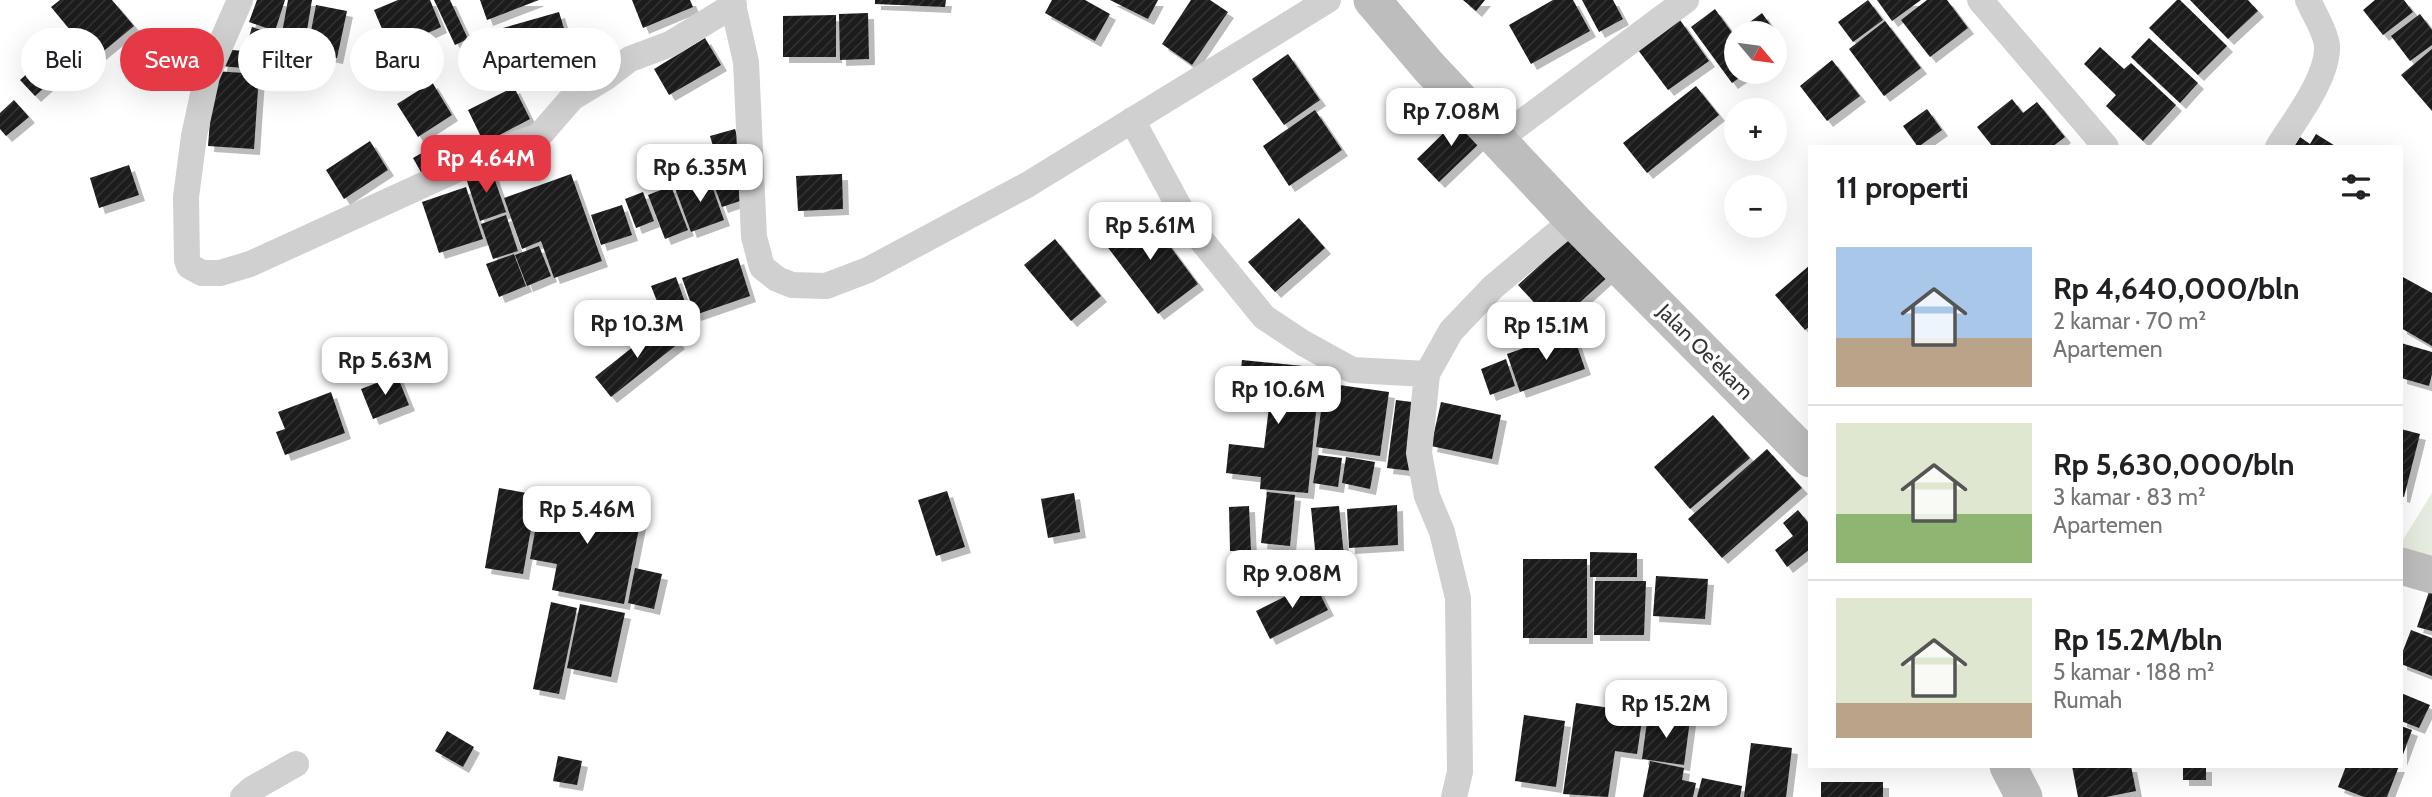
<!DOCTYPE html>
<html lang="id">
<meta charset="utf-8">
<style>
body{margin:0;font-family:Cabin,sans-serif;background:#f2f2f2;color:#202124;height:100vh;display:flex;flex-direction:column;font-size:26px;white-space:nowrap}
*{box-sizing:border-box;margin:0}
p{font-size:23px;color:#757577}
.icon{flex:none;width:38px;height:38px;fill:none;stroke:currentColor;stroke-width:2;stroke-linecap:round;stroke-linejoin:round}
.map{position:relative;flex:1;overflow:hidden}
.panel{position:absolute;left:1808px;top:145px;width:595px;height:623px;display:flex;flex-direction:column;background:#fff;border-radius:0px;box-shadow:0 7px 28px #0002}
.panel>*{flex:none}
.top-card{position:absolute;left:21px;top:28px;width:665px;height:63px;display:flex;gap:14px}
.needle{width:46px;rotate:119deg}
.controls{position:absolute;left:1724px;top:21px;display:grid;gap:14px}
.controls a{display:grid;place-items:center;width:63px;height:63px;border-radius:50%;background:#fff;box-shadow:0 7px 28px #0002;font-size:35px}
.price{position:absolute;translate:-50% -60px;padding:0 16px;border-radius:14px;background:#fff;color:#222;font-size:23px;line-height:46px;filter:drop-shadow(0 2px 4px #0008)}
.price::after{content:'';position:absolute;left:50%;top:42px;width:21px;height:16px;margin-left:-10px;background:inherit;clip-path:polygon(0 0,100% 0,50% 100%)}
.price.current{background:#e63946;color:#fff}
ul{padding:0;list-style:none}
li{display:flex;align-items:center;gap:21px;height:175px;padding:0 28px}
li+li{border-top:2px solid #e0e0e0}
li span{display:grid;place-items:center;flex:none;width:196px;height:140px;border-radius:0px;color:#555}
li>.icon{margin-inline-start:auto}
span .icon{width:84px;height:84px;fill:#fffc;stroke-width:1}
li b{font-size:30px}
h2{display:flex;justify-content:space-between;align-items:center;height:84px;padding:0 28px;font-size:30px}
.pill{padding:0 24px;border-radius:32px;background:#fff;box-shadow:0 7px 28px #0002;font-size:24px;line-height:63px}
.pill.current{background:#e63946;color:#fff}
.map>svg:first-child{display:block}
.garden{fill:#e6ecdf}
.building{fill:url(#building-hatch);filter:url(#shadow)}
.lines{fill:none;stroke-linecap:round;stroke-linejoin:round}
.street{stroke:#d0d0d0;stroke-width:26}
.secondary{stroke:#bdbdbd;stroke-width:37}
.labels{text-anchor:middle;stroke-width:7;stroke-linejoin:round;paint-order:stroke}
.street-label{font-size:21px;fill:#333;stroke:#fff}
</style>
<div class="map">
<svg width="2432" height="797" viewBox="0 0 2432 797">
<defs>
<pattern id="building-hatch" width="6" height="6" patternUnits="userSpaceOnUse" patternTransform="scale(1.75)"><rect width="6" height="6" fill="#1a1a1a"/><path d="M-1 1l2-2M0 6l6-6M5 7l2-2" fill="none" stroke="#333"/></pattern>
<filter id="shadow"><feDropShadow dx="6" dy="6" stdDeviation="0" flood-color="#0004"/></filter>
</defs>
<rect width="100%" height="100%" fill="#fff"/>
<path class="garden" d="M 2432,493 L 2432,566 L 2401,558 L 2401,543 Z"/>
<path class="building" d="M 60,0 L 112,0 L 134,26 L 94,59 L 51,7 Z
M 257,0 L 285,0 L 275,31 L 249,22 Z
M 288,0 L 312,0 L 304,48 L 280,44 Z
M 398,0 L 430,0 L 441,27 L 391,50 L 374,10 Z
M 434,0 L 450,0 L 468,39 L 455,45 Z
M 480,0 L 539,0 L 487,20 Z
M 632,0 L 690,0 L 693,7 L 643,28 Z
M 875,0 L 946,0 L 945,7 L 875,4 Z
M 1052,0 L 1085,0 L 1110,14 L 1095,41 L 1045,13 Z
M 1110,0 L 1158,0 L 1148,19 Z
M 1191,0 L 1210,0 L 1228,12 L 1192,65 L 1162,44 Z
M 1463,0 L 1485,0 L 1476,11 Z
M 1553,0 L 1573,0 L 1590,31 L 1531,64 L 1509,25 Z
M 1582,0 L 1613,0 L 1623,19 L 1599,32 Z
M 1868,0 L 1883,20 L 1853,42 L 1838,22 Z
M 1877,0 L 1921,0 L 1892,21 Z
M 1927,0 L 1947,0 L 1968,28 L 1930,57 L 1901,20 Z
M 2177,0 L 2180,0 L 2227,46 L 2198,75 L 2149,28 Z
M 2190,0 L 2248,0 L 2258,11 L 2228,39 Z
M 2375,0 L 2404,0 L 2413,12 L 2383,35 L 2363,10 Z
M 316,5 L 347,11 L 337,58 L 307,52 Z
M 1715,9 L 1736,38 L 1736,72 L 1748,72 L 1732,83 L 1691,27 Z
M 559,12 L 574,62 L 496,85 L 482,34 Z
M 868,13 L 869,59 L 840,60 L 839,14 Z
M 1762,13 L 1779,37 L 1774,40 L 1774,33 L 1735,33 Z
M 2420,14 L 2432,30 L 2432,45 L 2410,61 L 2391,36 Z
M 836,15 L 836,57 L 783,57 L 783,16 Z
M 1680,20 L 1709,61 L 1668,90 L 1638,50 Z
M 1885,21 L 1921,68 L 1884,96 L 1849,49 Z
M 252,27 L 276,35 L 270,51 L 247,44 Z
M 705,38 L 721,65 L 669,95 L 654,69 Z
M 2149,38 L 2198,83 L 2180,103 L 2131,57 Z
M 2100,47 L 2124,69 L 2131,63 L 2176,105 L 2143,141 L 2106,106 L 2116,95 L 2084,64 Z
M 223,49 L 264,53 L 263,70 L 221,66 Z
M 2432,49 L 2432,111 L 2401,75 Z
M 53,51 L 67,67 L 35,96 L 20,80 Z
M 1288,54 L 1320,100 L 1284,125 L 1252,79 Z
M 1832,60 L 1860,96 L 1827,121 L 1800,86 Z
M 214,71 L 259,74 L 254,149 L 208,146 Z
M 432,82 L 452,115 L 418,137 L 397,104 Z
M 1696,86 L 1719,115 L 1647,173 L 1623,143 Z
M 514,87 L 530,119 L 484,143 L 468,110 Z
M 2012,99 L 2023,113 L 2037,102 L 2065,137 L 2052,147 L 1993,147 L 1977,127 Z
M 14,100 L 29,117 L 6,136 L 0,129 L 0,113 Z
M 1927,109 L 1942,130 L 1918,147 L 1903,126 Z
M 1315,110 L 1342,150 L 1289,186 L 1263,146 Z
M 1463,114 L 1485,138 L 1439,182 L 1417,159 Z
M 735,129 L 743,156 L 718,163 L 710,136 Z
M 2316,134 L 2337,147 L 2294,147 L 2300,137 L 2310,144 Z
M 370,141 L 388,170 L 344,199 L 326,170 Z
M 434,146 L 443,161 L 422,174 L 413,158 Z
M 710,146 L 715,163 L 697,168 L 692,151 Z
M 689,151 L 697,174 L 667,184 L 660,161 Z
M 732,163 L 746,199 L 722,207 L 709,171 Z
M 129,165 L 139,195 L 99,208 L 90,178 Z
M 491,169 L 506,212 L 480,221 L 466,178 Z
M 571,174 L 602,261 L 554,278 L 541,241 L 522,249 L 504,198 Z
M 842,174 L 843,209 L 798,211 L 796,176 Z
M 708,175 L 724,220 L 691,232 L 675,188 Z
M 671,186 L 688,230 L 665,239 L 648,195 Z
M 466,187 L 483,239 L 439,253 L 422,202 Z
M 643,192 L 654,221 L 636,228 L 625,199 Z
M 622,205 L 632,235 L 601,245 L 591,215 Z
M 1143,210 L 1198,284 L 1158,314 L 1103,241 Z
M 506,215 L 518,251 L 493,259 L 481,224 Z
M 1299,218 L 1325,248 L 1275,292 L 1248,262 Z
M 1574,234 L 1611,274 L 1555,325 L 1518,285 Z
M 1055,239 L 1101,296 L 1071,321 L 1024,265 Z
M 539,246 L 551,276 L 527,286 L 515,255 Z
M 514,254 L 526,286 L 499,297 L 486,264 Z
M 738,258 L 750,296 L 695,315 L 682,278 Z
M 1810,265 L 1810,326 L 1805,330 L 1775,295 Z
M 2401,276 L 2432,293 L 2432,346 L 2401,328 Z
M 676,277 L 686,305 L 662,314 L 651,286 Z
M 663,323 L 679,343 L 611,397 L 595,377 Z
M 1572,331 L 1585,369 L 1520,392 L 1507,354 Z
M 2401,343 L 2432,352 L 2432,374 L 2429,386 L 2401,378 Z
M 1506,359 L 1515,386 L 1490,395 L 1481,369 Z
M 1242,360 L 1303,366 L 1302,379 L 1319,381 L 1308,493 L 1260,489 L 1261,477 L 1226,473 L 1229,444 L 1264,448 L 1269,407 L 1237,404 Z
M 397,375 L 409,405 L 373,419 L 361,389 Z
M 1325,383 L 1389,392 L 1380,456 L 1316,447 Z
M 331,392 L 345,433 L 285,455 L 276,432 L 285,429 L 278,412 Z
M 1396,400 L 1420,403 L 1412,471 L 1387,468 Z
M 1441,402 L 1501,415 L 1492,459 L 1431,446 Z
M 1713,415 L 1750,458 L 1690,509 L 1654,467 Z
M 2401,429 L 2420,434 L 2404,497 L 2401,496 Z
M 1767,449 L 1802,488 L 1722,558 L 1688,519 Z
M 1318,455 L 1342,458 L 1338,487 L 1313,483 Z
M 1346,457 L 1375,462 L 1370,489 L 1342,483 Z
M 499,488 L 537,495 L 523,574 L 485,568 Z
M 947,491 L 965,547 L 936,556 L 918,500 Z
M 1267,492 L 1295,495 L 1290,546 L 1261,543 Z
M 542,493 L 642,513 L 624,604 L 552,590 L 557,564 L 530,559 Z
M 1074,493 L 1080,532 L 1048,538 L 1041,499 Z
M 1397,505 L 1398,545 L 1349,548 L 1347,509 Z
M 1249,506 L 1251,551 L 1230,551 L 1229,507 Z
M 1339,506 L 1344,557 L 1316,560 L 1311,508 Z
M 1798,510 L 1810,525 L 1810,549 L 1787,567 L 1775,550 L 1793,536 L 1783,523 Z
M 1590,552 L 1637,553 L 1637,577 L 1590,577 Z
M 1523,559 L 1587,559 L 1587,638 L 1523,638 Z
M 635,568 L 662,574 L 654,609 L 628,603 Z
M 1656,576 L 1708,579 L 1705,619 L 1653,616 Z
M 1595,581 L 1646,581 L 1644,635 L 1594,635 Z
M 1314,582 L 1328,610 L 1270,639 L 1256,611 Z
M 2432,583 L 2432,631 L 2417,627 Z
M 551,602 L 577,608 L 559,694 L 533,689 Z
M 580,604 L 625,613 L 611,677 L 567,668 Z
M 2411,630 L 2432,638 L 2432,676 L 2401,664 L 2401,656 Z
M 2401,693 L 2430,705 L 2419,728 L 2401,721 Z
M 1576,703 L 1610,708 L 1609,715 L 1642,720 L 1637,754 L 1615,751 L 1608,797 L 1563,794 Z
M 1648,714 L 1690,720 L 1684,765 L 1642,759 Z
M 1524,715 L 1565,721 L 1556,787 L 1515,781 Z
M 2401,726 L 2412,730 L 2401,760 Z
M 447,731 L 474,747 L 463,767 L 435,751 Z
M 1751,743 L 1792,748 L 1786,797 L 1744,797 Z
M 558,756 L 582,761 L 577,785 L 553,781 Z
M 1650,761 L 1684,768 L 1682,780 L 1696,783 L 1693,797 L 1643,797 Z
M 2072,766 L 2131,766 L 2136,791 L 2106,797 L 2078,797 Z
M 2183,766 L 2206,766 L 2206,780 L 2183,780 Z
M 2346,766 L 2399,766 L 2387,797 L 2364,797 L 2338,787 Z
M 1702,778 L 1742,786 L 1740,797 L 1697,797 Z
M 1821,782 L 1883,782 L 1883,797 L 1821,797 Z"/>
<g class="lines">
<path class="street" d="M 240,0 L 207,76 L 194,136 L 186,197 L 187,260 L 189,266 L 202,273 L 220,273 L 250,264 L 502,149 L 539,136 L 572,98 L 605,78 L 630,59 L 670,44 L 734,5
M 732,0 L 746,62 L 754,237 L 762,267 L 777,279 L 792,285 L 826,286 L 868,270 L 1027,185 L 1328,0
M 1980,0 L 2106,147
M 1132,120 L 1189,225 L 1264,317 L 1303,343 L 1352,370 L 1427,374
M 1498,140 L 1686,0
M 2278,147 C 2294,121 2329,77 2327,45 C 2325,30 2314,14 2308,0
M 243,797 L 252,789 L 296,764
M 1454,797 L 1460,772 L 1458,598 L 1442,532 L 1427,496 L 1419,453 L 1427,374 L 1451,331 L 1493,287 L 1573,220"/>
<path class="secondary" d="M 1372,0 L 1429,67 L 1573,220 L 1810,459
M 2401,566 L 2432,575
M 2008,766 L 2024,797"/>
</g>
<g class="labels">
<g class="street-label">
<text transform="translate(1705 352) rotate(45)" y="7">Jalan Oe'ekam</text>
</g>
</g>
</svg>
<div class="controls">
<a><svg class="needle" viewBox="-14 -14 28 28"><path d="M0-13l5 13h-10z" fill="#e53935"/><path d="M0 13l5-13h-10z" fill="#757577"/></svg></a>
<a>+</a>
<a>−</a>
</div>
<b class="price" style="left:1451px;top:148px">Rp 7.08M</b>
<b class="price current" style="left:486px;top:195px">Rp 4.64M</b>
<b class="price" style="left:700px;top:204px">Rp 6.35M</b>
<b class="price" style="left:1150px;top:262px">Rp 5.61M</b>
<b class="price" style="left:637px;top:360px">Rp 10.3M</b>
<b class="price" style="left:1546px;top:362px">Rp 15.1M</b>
<b class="price" style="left:385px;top:397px">Rp 5.63M</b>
<b class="price" style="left:1278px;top:426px">Rp 10.6M</b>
<b class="price" style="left:587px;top:546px">Rp 5.46M</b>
<b class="price" style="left:1292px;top:610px">Rp 9.08M</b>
<b class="price" style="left:1666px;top:740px">Rp 15.2M</b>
<div class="top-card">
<a class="pill">Beli</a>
<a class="pill current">Sewa</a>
<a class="pill">Filter</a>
<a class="pill">Baru</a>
<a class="pill">Apartemen</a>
</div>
<section class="panel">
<h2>11 properti<svg class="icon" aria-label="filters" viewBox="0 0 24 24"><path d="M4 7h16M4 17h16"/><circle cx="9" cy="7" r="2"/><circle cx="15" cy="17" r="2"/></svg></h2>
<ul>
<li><span style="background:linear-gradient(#a9c7e8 65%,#b9a48a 0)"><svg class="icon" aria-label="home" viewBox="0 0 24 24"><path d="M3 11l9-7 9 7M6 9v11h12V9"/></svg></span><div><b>Rp 4,640,000/bln</b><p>2 kamar · 70 m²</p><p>Apartemen</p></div></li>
<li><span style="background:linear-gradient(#dfe7d0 65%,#8fb573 0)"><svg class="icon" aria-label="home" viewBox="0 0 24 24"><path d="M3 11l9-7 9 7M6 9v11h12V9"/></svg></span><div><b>Rp 5,630,000/bln</b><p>3 kamar · 83 m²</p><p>Apartemen</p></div></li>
<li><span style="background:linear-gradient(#dfe7d0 75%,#b9a48a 0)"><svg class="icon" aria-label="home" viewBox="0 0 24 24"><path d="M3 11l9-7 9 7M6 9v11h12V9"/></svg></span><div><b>Rp 15.2M/bln</b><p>5 kamar · 188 m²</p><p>Rumah</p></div></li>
</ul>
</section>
</div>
